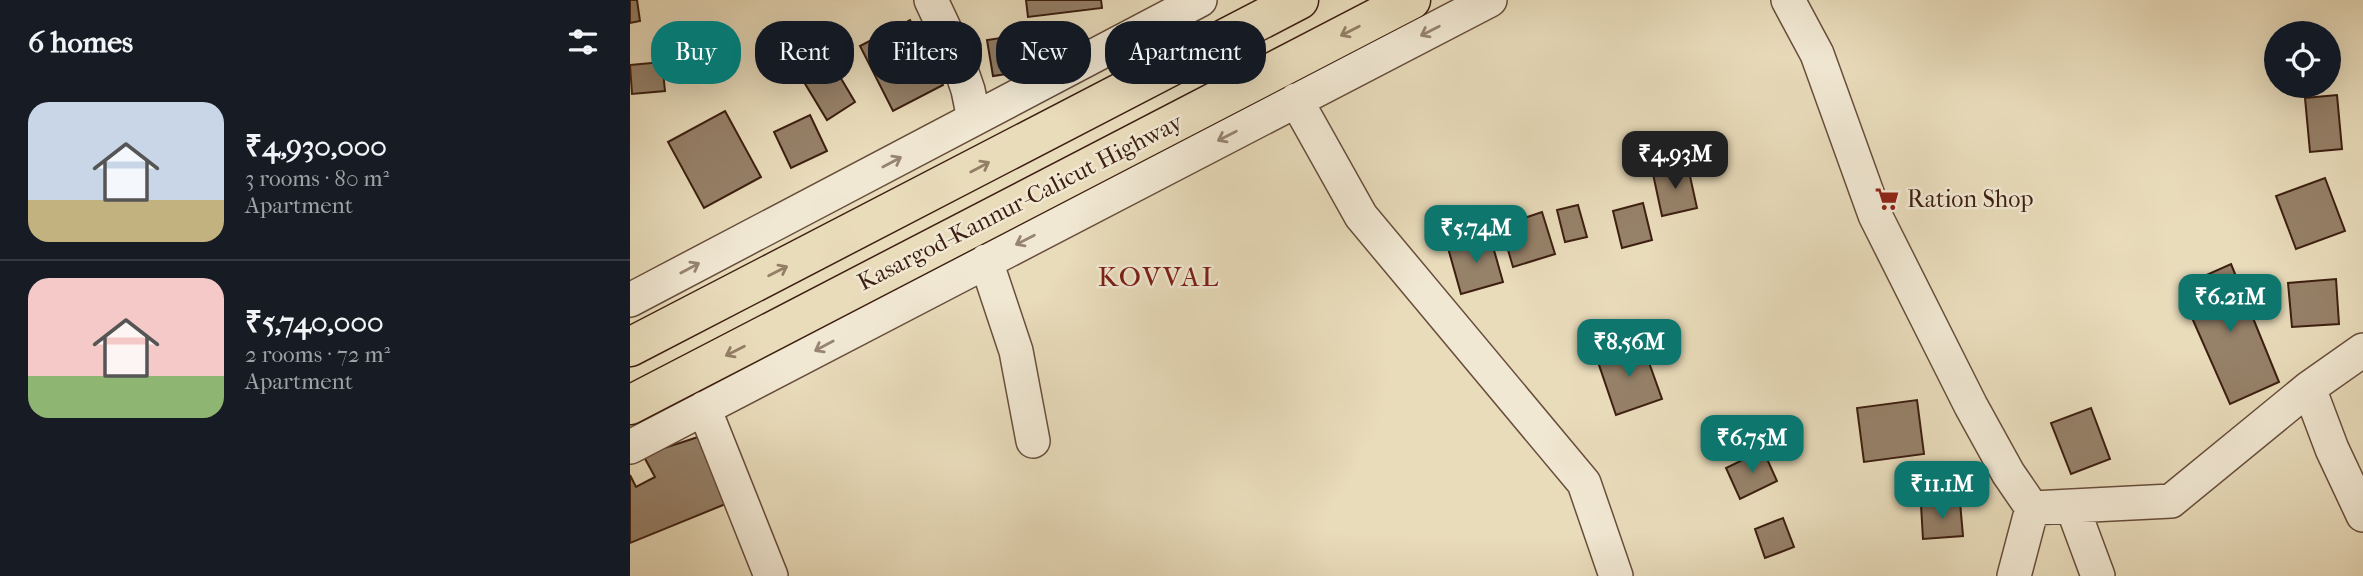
<!DOCTYPE html>
<meta charset="utf-8">
<style>
body{margin:0;font-family:"IM FELL French Canon",serif;background:#20242c;color:#f1f3f6;height:100vh;display:flex;flex-direction:column;font-size:26px;white-space:nowrap}
*{box-sizing:border-box;margin:0}
p{font-size:23px;color:#9ea1a6}
.icon{flex:none;width:38px;height:38px;fill:none;stroke:currentColor;stroke-width:2;stroke-linecap:round;stroke-linejoin:round}
.map{position:relative;flex:1;overflow:hidden}
.details{display:flex;flex-direction:column;background:#171b24;width:630px}
.details>*{flex:none}
.hud{position:absolute;left:21px;top:21px;width:665px;height:63px;display:flex;gap:14px}
.tools{position:absolute;left:1634px;top:21px;display:grid;gap:14px}
.tools a{display:grid;place-items:center;width:77px;height:77px;border-radius:50%;background:#171b24;box-shadow:0 7px 28px #0002;font-size:35px}
.price{position:absolute;translate:-50% -60px;padding:0 16px;border-radius:14px;background:#0f766e;color:#fff;font-size:23px;line-height:46px;filter:drop-shadow(0 2px 4px #0008)}
.price::after{content:'';position:absolute;left:50%;top:42px;width:21px;height:16px;margin-left:-10px;background:inherit;clip-path:polygon(0 0,100% 0,50% 100%)}
.price.active{background:#222;color:#fff}
ul{padding:0;list-style:none}
li{display:flex;align-items:center;gap:21px;height:175px;padding:0 28px}
li+li{border-top:2px solid #363941}
li span{display:grid;place-items:center;flex:none;width:196px;height:140px;border-radius:21px;color:#555}
li>.icon{margin-inline-start:auto}
span .icon{width:84px;height:84px;fill:#fffc;stroke-width:1}
li b{font-size:30px}
h2{display:flex;justify-content:space-between;align-items:center;height:84px;padding:0 28px;font-size:30px}
.tag{padding:0 24px;border-radius:28px;background:#171b24;box-shadow:0 7px 28px #0002;font-size:24px;line-height:63px}
.tag.active{background:#0f766e;color:#fff}
main{display:flex;flex:1;min-height:0}
.map>svg:first-child{display:block}
.building{fill:#968169;stroke:#3d1f11;stroke-width:2}
.lines{fill:none;stroke-linecap:round;stroke-linejoin:round}
.minor-casing{stroke:#684e3c;stroke-width:36}
.highway-casing{stroke:#3d1f11;stroke-width:41}
.minor{stroke:#f1e8d3;stroke-width:33}
.highway{stroke:#e9dcbb;stroke-width:38}
.oneway{stroke:#937e66}
.oneway2{stroke:#978472}
.labels{text-anchor:middle;stroke-width:5;stroke-linejoin:round;paint-order:stroke}
.poi-label{font-size:24px;fill:#3d1f11;stroke:#f1e8d3;text-anchor:start}
.street-label{font-size:24px;fill:#3d1f11;stroke:#f1e8d3}
.quarter-label{font-size:28px;letter-spacing:2px;fill:#7a1f14;stroke:#f1e8d3}
</style>
<main>
<section class="details">
<h2>6 homes<svg class="icon" aria-label="filters" viewBox="0 0 24 24"><path d="M4 7h16M4 17h16"/><circle cx="9" cy="7" r="2"/><circle cx="15" cy="17" r="2"/></svg></h2>
<ul>
<li><span style="background:linear-gradient(#c9d6e8 70%,#c2b280 0)"><svg class="icon" aria-label="home" viewBox="0 0 24 24"><path d="M3 11l9-7 9 7M6 9v11h12V9"/></svg></span><div><b>₹4,930,000</b><p>3 rooms · 80 m²</p><p>Apartment</p></div></li>
<li><span style="background:linear-gradient(#f6c9c9 70%,#8fb573 0)"><svg class="icon" aria-label="home" viewBox="0 0 24 24"><path d="M3 11l9-7 9 7M6 9v11h12V9"/></svg></span><div><b>₹5,740,000</b><p>2 rooms · 72 m²</p><p>Apartment</p></div></li>
</ul>
</section>
<div class="map">
<svg width="1733" height="576" viewBox="0 0 1733 576">
<rect width="100%" height="100%" fill="#e9dcbb"/>
<filter id="stains"><feTurbulence type="fractalNoise" baseFrequency=".00286" numOctaves="4"/><feColorMatrix values="0 0 0 0 .2 0 0 0 0 .09 0 0 0 0 .02 0 0 0 .5 -.17"/></filter>
<radialGradient id="worn" r=".72"><stop offset=".6" stop-color="#630" stop-opacity="0"/><stop offset="1" stop-color="#630" stop-opacity=".3"/></radialGradient>
<path class="building" d="M 0,0 L 7,0 L 10,21 L 0,23 Z
M 396,0 L 471,0 L 472,8 L 398,17 Z
M 280,20 L 313,85 L 263,111 L 230,46 Z
M 391,35 L 397,71 L 363,76 L 357,40 Z
M 32,62 L 35,91 L 2,94 L 0,65 Z
M 203,65 L 225,102 L 197,120 L 174,82 Z
M 1707,95 L 1712,149 L 1680,152 L 1675,98 Z
M 95,111 L 131,177 L 74,208 L 38,142 Z
M 180,115 L 197,151 L 161,168 L 144,132 Z
M 1058,167 L 1067,208 L 1032,216 L 1023,174 Z
M 1695,178 L 1715,231 L 1666,249 L 1646,196 Z
M 1013,203 L 1022,240 L 992,248 L 983,211 Z
M 948,205 L 957,237 L 935,242 L 927,210 Z
M 912,212 L 925,254 L 883,267 L 871,226 Z
M 860,236 L 873,282 L 831,294 L 818,248 Z
M 1601,264 L 1649,382 L 1600,404 L 1551,293 L 1574,276 Z
M 1706,279 L 1709,324 L 1662,327 L 1658,283 Z
M 1012,343 L 1032,399 L 986,415 L 967,359 Z
M 1287,400 L 1294,454 L 1234,462 L 1227,408 Z
M 1461,408 L 1480,459 L 1441,474 L 1421,423 Z
M 71,436 L 103,501 L 0,543 L 0,475 L 6,487 L 25,477 L 13,455 Z
M 1133,450 L 1147,481 L 1110,499 L 1096,468 Z
M 1330,502 L 1333,536 L 1293,539 L 1291,505 Z
M 1153,518 L 1164,547 L 1135,558 L 1125,529 Z"/>
<g class="lines">
<g class="minor-casing">
<path id="minor" d="M 301,0 L 324,49 L 338,90 L 344,119
M 1158,0 L 1187,54 L 1245,215 L 1341,406 L 1378,473 L 1402,508 L 1384,576
M 666,100 L 731,216 L 954,483 L 986,576
M 356,261 L 386,351 L 403,441
M 0,300 L 570,0
M 1733,350 L 1679,388 L 1702,449 L 1733,515
M 74,408 L 141,576
M 0,447 L 860,0
M 1442,506 L 1468,576
M 1402,508 L 1541,501 L 1679,388"/>
</g>
<g class="highway-casing">
<path id="highway" d="M 0,347 L 669,0
M 0,405 L 781,0"/>
</g>
<use href="#minor" class="minor"/>
<use href="#highway" class="highway"/>
</g>
<defs><path id="oneway-shaft" d="M-6 0H5M1.5-3L5.5 0L1.5 3" fill="none" stroke-width="1.6" stroke-linecap="round" stroke-linejoin="round" transform="scale(1.75)"/></defs>
<g class="oneway">
<use href="#oneway-shaft" transform="translate(720 31) rotate(153)"/>
<use href="#oneway-shaft" transform="translate(350 167) rotate(-28)"/>
<use href="#oneway-shaft" transform="translate(148 271) rotate(-27)"/>
<use href="#oneway-shaft" transform="translate(105 351) rotate(153)"/>
</g>
<g class="oneway2">
<use href="#oneway-shaft" transform="translate(800 31) rotate(153)"/>
<use href="#oneway-shaft" transform="translate(597 136) rotate(153)"/>
<use href="#oneway-shaft" transform="translate(262 162) rotate(-28)"/>
<use href="#oneway-shaft" transform="translate(395 240) rotate(153)"/>
<use href="#oneway-shaft" transform="translate(60 268) rotate(-28)"/>
<use href="#oneway-shaft" transform="translate(194 346) rotate(152)"/>
</g>
<defs>
<g id="supermarket-bare" transform="scale(1.89)"><path d="M-6-5.5h2.5l.6 2H6L4.5 2H-2.5L-4.4-4H-6ZM-1.5 3.2a1.3 1.3 0 1 0 .1 0ZM3 3.2a1.3 1.3 0 1 0 .1 0Z" fill="#8f2418" stroke="#f1e8d3" stroke-width="2.5" paint-order="stroke"/></g>
</defs>
<g fill-rule="evenodd">
<use href="#supermarket-bare" x="1257" y="199"/>
</g>
<g class="labels">
<g class="poi-label">
<text x="1277" y="207">Ration Shop</text>
</g>
<g class="street-label">
<text transform="translate(390 202) rotate(-27)" y="8">Kasargod-Kannur-Calicut Highway</text>
</g>
<g class="quarter-label">
<text x="529" y="286">KOVVAL</text>
</g>
</g>
<rect width="100%" height="100%" filter="url(#stains)"/>
<rect width="100%" height="100%" fill="url(#worn)"/>
</svg>
<div class="tools">
<a><svg class="icon" aria-label="locate" viewBox="0 0 24 24"><circle cx="12" cy="12" r="6"/><path d="M12 2v4M12 18v4M2 12h4M18 12h4"/></svg></a>
</div>
<b class="price active" style="left:1045px;top:191px">₹4.93M</b>
<b class="price" style="left:846px;top:265px">₹5.74M</b>
<b class="price" style="left:1600px;top:334px">₹6.21M</b>
<b class="price" style="left:999px;top:379px">₹8.56M</b>
<b class="price" style="left:1122px;top:475px">₹6.75M</b>
<b class="price" style="left:1312px;top:521px">₹11.1M</b>
<div class="hud">
<a class="tag active">Buy</a>
<a class="tag">Rent</a>
<a class="tag">Filters</a>
<a class="tag">New</a>
<a class="tag">Apartment</a>
</div>
</div>
</main>
